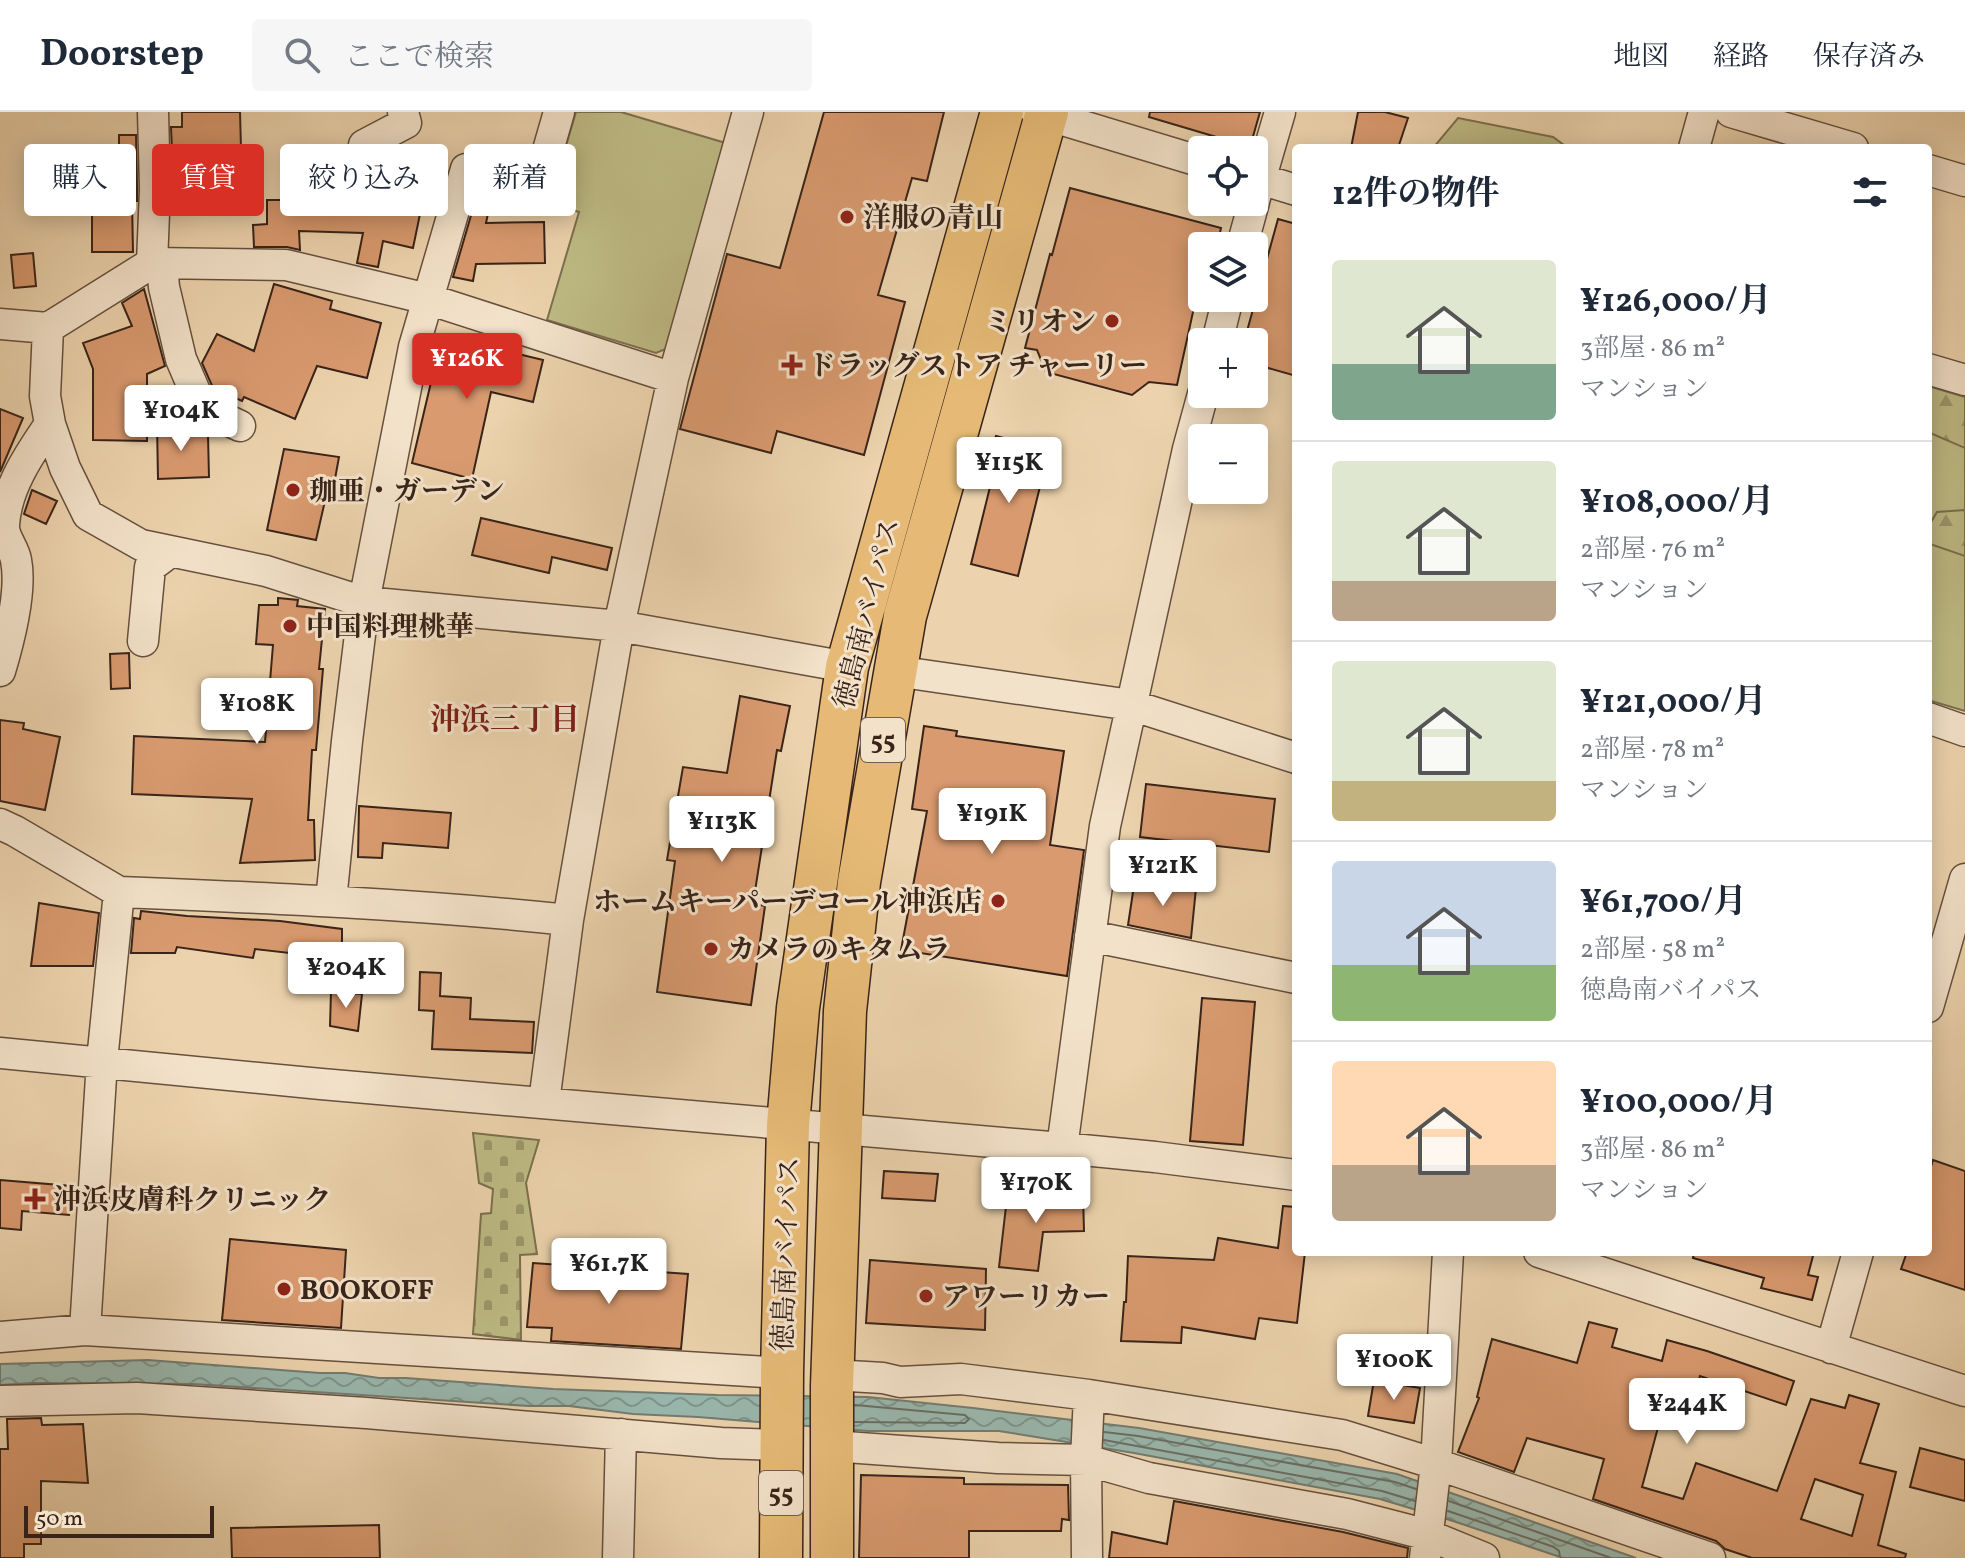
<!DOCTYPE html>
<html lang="ja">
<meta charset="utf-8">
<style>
body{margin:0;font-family:Vollkorn,"Noto Serif JP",serif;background:#f6f6f7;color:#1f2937;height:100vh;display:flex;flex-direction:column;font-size:30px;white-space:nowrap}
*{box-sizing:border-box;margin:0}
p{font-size:26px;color:#747a83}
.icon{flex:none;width:44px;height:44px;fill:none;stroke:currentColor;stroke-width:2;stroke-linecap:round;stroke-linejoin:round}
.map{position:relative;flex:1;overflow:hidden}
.side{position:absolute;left:1292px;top:32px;width:640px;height:1112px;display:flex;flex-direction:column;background:#fff;border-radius:8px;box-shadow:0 4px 20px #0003}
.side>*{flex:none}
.top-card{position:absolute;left:24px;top:32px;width:760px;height:72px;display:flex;gap:16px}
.fabs{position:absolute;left:1188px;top:24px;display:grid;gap:16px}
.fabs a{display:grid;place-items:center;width:80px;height:80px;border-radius:8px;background:#fff;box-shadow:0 4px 20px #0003;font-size:40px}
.scale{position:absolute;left:24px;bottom:20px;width:190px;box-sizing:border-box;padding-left:8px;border:4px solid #392419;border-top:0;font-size:22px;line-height:28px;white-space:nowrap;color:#392419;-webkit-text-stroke:6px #f3e2ca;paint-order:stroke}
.price{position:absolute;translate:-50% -68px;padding:0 18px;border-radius:8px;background:#fff;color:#222;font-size:26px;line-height:52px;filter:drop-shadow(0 2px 4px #0008)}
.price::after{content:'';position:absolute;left:50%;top:48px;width:24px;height:18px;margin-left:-12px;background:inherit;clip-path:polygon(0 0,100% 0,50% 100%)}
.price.selected{background:#d93025;color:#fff}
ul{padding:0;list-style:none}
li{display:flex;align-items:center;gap:24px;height:200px;padding:0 40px}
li+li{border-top:2px solid #e0e1e3}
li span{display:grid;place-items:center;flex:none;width:224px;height:160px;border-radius:8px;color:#555}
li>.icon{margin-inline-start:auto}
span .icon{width:96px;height:96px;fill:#fffc;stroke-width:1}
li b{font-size:34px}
h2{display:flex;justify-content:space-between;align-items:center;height:96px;padding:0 40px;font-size:34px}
.tag{padding:0 28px;border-radius:8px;background:#fff;box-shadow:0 4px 20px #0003;font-size:28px;line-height:72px}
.tag.selected{background:#d93025;color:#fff}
header{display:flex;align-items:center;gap:48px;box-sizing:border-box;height:112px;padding:0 40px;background:#fff;border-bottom:2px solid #e0e1e3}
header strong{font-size:38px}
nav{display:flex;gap:44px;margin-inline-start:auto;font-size:28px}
.search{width:560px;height:72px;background:#f6f6f7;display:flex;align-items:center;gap:20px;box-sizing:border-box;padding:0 28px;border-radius:8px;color:#747a83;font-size:30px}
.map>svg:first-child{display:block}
.green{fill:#bebb85;stroke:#7c704f;stroke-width:2}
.forest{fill:url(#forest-firs);stroke:#7c704f;stroke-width:2}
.cemetery{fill:url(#cemetery-stones);stroke:#7c704f;stroke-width:2}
.water{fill:url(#water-waves);stroke:#737c72;stroke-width:2}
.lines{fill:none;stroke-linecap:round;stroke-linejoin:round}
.shore{stroke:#696e63;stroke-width:2}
.building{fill:#d99a6f;stroke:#392419;stroke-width:2;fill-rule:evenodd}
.minor-casing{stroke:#66503e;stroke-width:33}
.highway-casing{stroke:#392419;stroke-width:45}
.minor{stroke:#f3e2ca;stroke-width:30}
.highway{stroke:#e6ba76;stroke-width:42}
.poi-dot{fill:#8f2418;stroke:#f3e2ca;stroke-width:3}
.labels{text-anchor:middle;stroke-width:6;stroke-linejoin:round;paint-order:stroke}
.shield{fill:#f3e2ca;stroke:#715d4e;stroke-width:2}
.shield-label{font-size:26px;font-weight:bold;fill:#392419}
.poi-label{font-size:28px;font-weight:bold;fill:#392419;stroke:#f3e2ca;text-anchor:start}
.street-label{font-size:28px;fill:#392419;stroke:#f3e2ca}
.neighbourhood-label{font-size:30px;font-weight:bold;fill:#7a1f14;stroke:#f3e2ca}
</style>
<header>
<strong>Doorstep</strong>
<div class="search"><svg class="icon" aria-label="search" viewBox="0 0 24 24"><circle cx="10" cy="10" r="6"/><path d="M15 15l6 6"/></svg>ここで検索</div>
<nav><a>地図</a><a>経路</a><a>保存済み</a></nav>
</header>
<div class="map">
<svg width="1965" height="1446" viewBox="0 0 1965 1446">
<defs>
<pattern id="forest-firs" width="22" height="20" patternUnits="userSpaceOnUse" patternTransform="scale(2)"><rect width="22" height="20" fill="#bebb85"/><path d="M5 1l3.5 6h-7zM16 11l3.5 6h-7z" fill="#9b986c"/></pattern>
<pattern id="cemetery-stones" width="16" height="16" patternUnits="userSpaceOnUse" patternTransform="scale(2)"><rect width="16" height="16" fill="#bebb85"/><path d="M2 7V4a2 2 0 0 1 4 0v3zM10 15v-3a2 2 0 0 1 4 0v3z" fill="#9b986c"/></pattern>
<pattern id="water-waves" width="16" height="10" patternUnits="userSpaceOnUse" patternTransform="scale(2)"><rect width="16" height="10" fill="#99b7ad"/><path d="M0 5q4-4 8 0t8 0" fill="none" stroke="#7e958c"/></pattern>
</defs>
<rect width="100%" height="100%" fill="#ecd3ad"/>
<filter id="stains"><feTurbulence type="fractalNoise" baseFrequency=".0025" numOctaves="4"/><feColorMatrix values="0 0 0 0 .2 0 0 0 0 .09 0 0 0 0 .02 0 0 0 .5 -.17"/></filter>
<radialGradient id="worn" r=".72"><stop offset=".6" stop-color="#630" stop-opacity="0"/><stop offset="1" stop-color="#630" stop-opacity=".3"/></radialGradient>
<path class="green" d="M 576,0 L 621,0 L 729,32 L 668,236 L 656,241 L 547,208 L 579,100 L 549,91 Z
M 1458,6 L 1553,25 L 1568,36 L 1433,36 Z
M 1928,269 L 1965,280 L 1965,599 L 1928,588 Z"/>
<path class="forest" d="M 1928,274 L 1965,285 L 1965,336 L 1928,320 Z
M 1965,398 L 1965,444 L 1930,432 L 1928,415 L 1937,400 Z"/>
<path class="cemetery" d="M 473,1021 L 539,1028 L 526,1071 L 537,1142 L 520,1143 L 521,1228 L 473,1222 L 481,1102 L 491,1101 L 493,1077 L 479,1071 Z"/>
<path class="water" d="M 148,1248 L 320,1261 L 345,1261 L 379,1266 L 406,1266 L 553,1277 L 717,1283 L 868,1285 L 973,1296 L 1139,1316 L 1397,1362 L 1636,1446 L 1563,1446 L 1453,1409 L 1380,1387 L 1134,1341 L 999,1319 L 868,1319 L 698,1305 L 633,1302 L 569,1294 L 529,1294 L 193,1272 L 32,1271 L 0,1273 L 0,1252 Z"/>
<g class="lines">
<path class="shore" d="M 855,1293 L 965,1303 L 969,1307 L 965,1311 L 855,1310
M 1104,1320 L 1138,1324 L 1395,1370 L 1416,1377
M 1104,1328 L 1382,1379 L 1415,1389
M 1449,1389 L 1611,1446
M 1448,1399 L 1554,1435 L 1559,1439 L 1560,1446"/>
</g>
<path class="building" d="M 182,0 L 240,0 L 241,37 L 247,38 L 245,74 L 221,73 L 222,59 L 173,60 L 171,15 L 182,15 Z
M 824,0 L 944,0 L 927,69 L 912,66 L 878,183 L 905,190 L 864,343 L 777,319 L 771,341 L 680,317 L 727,142 L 780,156 Z
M 1150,0 L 1260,0 L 1250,35 L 1149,5 Z
M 1358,0 L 1385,0 L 1408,6 L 1398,36 L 1351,36 Z
M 119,23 L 136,23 L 137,77 L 137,89 L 132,89 L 133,140 L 92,140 L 92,70 L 69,70 L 69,50 L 108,50 L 108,36 L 119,36 Z
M 401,34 L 436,41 L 430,62 L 376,47 Z
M 1070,76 L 1221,116 L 1217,134 L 1202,134 L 1202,159 L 1177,273 L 1149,270 L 1132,283 L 1046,260 L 1037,238 L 1025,236 L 1050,142 L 1052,143 Z
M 477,83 L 491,87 L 486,111 L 544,110 L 545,151 L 476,152 L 473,169 L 453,165 Z
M 305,86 L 359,87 L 359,89 L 420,102 L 413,136 L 383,129 L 378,155 L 357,151 L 363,121 L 299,119 L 300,138 L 287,135 L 254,135 L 253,113 L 267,112 L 267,88 L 305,88 Z
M 1278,107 L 1296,112 L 1296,264 L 1254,252 L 1254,230 L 1244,230 Z
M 33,141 L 36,174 L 14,176 L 11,143 Z
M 274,172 L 332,189 L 330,197 L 381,211 L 367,266 L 317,254 L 295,307 L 244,285 L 242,289 L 213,276 L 202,251 L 217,222 L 254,239 Z
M 144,177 L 165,254 L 147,262 L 147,329 L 93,328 L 93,257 L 83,231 L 132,214 L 122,191 Z
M 439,223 L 543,248 L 533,290 L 491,280 L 472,367 L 412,351 L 432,266 L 428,265 Z
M 0,297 L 23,306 L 0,360 Z
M 183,311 L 183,324 L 208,323 L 209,365 L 158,367 L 157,312 Z
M 996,324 L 1049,338 L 1018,464 L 971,452 L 990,375 L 983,373 Z
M 284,337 L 339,345 L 335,367 L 330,367 L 316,428 L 267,418 Z
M 32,378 L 57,389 L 46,412 L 24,402 Z
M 481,406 L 612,436 L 607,458 L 552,445 L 549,461 L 472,443 Z
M 278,486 L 298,488 L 297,494 L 325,497 L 319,557 L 323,557 L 316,638 L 312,638 L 308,708 L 314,708 L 315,748 L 240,751 L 252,687 L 132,682 L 134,624 L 265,630 L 273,533 L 256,532 L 259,493 L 278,493 Z
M 129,541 L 130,576 L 111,577 L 110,542 Z
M 740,584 L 790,594 L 781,639 L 777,638 L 753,792 L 765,794 L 751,893 L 657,880 L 675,749 L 667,748 L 683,655 L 727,661 Z
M 0,608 L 24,611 L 23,617 L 60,625 L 45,698 L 0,689 Z
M 924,614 L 957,619 L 956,624 L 1064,639 L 1050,733 L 1084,738 L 1067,864 L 901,838 L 927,699 L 912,697 Z
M 1146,672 L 1275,687 L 1269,740 L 1140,725 Z
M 359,694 L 451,701 L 448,736 L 383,731 L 382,746 L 358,745 Z
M 1135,767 L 1196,776 L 1191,826 L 1128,813 Z
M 39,791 L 99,801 L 93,854 L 31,854 Z
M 141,799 L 187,804 L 280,809 L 342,817 L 342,847 L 255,837 L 253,846 L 177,835 L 175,841 L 131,841 L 134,806 L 140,807 Z
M 420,860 L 441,861 L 440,884 L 471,886 L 470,907 L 534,910 L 532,941 L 432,937 L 434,899 L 419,898 Z
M 331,880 L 362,882 L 358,919 L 330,914 Z
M 1202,886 L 1255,890 L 1243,1033 L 1190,1029 Z
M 1933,1048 L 1965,1059 L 1965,1178 L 1901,1157 L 1907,1140 L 1928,1140 L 1928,1064 Z
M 884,1059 L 938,1062 L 935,1089 L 882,1086 Z
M 0,1068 L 72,1074 L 69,1103 L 22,1099 L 21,1118 L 0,1116 Z
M 1008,1077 L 1062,1083 L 1083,1083 L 1084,1119 L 1043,1120 L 1038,1159 L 999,1155 Z
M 1283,1094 L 1296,1095 L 1296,1140 L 1305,1140 L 1297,1211 L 1259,1206 L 1255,1227 L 1182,1215 L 1181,1231 L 1121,1229 L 1124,1190 L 1126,1190 L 1128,1144 L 1214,1148 L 1218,1126 L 1278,1136 Z
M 230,1127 L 346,1138 L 341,1216 L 222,1208 Z
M 1694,1140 L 1814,1140 L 1808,1163 L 1818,1165 L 1812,1188 L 1761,1176 L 1764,1166 L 1693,1146 Z
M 870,1148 L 986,1157 L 985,1218 L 866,1211 Z
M 533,1151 L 688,1162 L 681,1237 L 551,1229 L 552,1216 L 527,1215 Z
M 1589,1210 L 1617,1217 L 1612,1235 L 1662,1249 L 1667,1228 L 1707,1239 L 1794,1269 L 1786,1293 L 1700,1264 L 1686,1315 L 1660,1308 L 1642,1375 L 1683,1387 L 1696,1351 L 1777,1379 L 1811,1287 L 1845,1296 L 1849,1283 L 1879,1292 L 1860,1351 L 1896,1360 L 1878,1433 L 1906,1442 L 1905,1446 L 1752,1446 L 1725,1437 L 1716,1429 L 1593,1387 L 1604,1347 L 1527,1326 L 1514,1360 L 1458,1340 L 1479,1286 L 1477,1285 L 1492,1227 L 1577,1251 ZM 1815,1367 L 1863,1383 L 1852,1424 L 1801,1407 Z
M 1374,1268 L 1420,1276 L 1414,1311 L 1368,1304 Z
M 41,1306 L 42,1313 L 83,1312 L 88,1371 L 41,1369 L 41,1432 L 24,1432 L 24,1446 L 0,1446 L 0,1337 L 8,1337 L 7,1307 Z
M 1920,1336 L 1965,1348 L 1965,1389 L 1910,1375 Z
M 861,1363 L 964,1366 L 964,1372 L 1068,1373 L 1069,1408 L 1062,1407 L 1061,1419 L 969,1419 L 969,1446 L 859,1446 Z
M 1174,1389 L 1343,1420 L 1408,1436 L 1407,1446 L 1109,1446 L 1112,1420 L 1167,1432 Z
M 379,1413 L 380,1446 L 232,1446 L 231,1416 Z"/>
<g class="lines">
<g class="minor-casing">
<path id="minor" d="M 1036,0 L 1202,50
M 1731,0 L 1853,36
M 364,33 L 406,11 L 403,0
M 1694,36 L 1704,0
M 1928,58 L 1965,69
M 1254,65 L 1296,78
M 1254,89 L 1280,0
M 1242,134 L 1254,90
M 152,151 L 155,77 L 153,0
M 162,152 L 164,175 L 181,247 L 202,296 L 240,314
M 0,212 L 48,216 L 45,284 L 50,312 L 65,356 L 88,403 L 141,433 L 266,459 L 364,490 L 619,514 L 847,555
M 48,216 L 152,151 L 286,153 L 428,187 L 673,266
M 1217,230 L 1228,186
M 1928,257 L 1965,268
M 143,529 L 150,455 L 170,440
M 0,559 C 9,529 22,478 16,448 C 14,436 3,425 4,413 C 6,376 30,341 50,312
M 895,559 L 1131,593 L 1296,646
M 1928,606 L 1965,619
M 0,712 L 15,719 L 119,780
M 331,789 L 347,629 L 364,490 L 414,235 L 466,57 L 538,73 L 559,0
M 1090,824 L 1296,866
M 1928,895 L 1965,767
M 0,941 L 321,972 L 1062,1036 L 1155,1045 L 1296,1063
M 544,990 L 568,808 L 619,514 L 673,266 L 748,0
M 1062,1036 L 1105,714 L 1188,337 L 1203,282
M 1539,1140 L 1965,1279
M 85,1218 L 102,949 L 119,780 C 269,786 419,792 568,808
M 0,1225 L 85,1218 L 782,1261
M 1831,1236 L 1858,1140
M 832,1263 L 883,1266 L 900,1270 L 961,1267 L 1089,1283 L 1342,1323 L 1436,1352 L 1710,1446
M 0,1289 L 137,1286 L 366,1301 L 721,1331 L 781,1333
M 832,1334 L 998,1346 L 1086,1348 L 1149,1366 L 1347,1402 L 1428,1423 L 1484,1446
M 618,1446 L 621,1322
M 1087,1446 L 1086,1348 L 1089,1283
M 1425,1446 L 1436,1352 L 1448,1140"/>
</g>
<g class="highway-casing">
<path id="highway" d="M 781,1446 L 782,1261 L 788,1013 L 798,896 L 847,555 L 1002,0
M 832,1446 L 832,1274 L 845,899 L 859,770 L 905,504 L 1047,0"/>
</g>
<use href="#minor" class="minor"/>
<use href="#highway" class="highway"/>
</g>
<g class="poi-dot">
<circle cx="847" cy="105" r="8"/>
<circle cx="1112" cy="209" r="8"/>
<path d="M788 241h8v8h8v8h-8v8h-8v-8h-8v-8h8z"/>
<circle cx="293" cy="378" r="8"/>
<circle cx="290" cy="514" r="8"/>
<circle cx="998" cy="789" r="8"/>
<circle cx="711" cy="837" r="8"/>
<path d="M31 1075h8v8h8v8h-8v8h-8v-8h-8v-8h8z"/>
<circle cx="284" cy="1177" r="8"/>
<circle cx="926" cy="1184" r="8"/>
</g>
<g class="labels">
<g class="shield">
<rect x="861" y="606" width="44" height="44" rx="6"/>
<rect x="759" y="1359" width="44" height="44" rx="6"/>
</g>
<g class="shield-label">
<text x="883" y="637">55</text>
<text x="781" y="1390">55</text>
</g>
<g class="poi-label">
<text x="863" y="115">洋服の青山</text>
<text x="1096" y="219" text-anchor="end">ミリオン</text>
<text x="808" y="263">ドラッグストア チャーリー</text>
<text x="309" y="388">珈亜・ガーデン</text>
<text x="306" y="524">中国料理桃華</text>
<text x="982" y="799" text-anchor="end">ホームキーパーデコール沖浜店</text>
<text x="727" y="847">カメラのキタムラ</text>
<text x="53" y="1097">沖浜皮膚科クリニック</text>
<text x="300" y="1187">BOOKOFF</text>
<text x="942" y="1194">アワーリカー</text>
</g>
<g class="street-label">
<text transform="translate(866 501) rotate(-76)" y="10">徳島南バイパス</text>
<text transform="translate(785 1142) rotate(-88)" y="10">徳島南バイパス</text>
</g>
<g class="neighbourhood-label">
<text x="505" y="617">沖浜三丁目</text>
</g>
</g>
<rect width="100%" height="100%" filter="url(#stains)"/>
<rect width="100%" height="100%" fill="url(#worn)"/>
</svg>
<div class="fabs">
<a><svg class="icon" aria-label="locate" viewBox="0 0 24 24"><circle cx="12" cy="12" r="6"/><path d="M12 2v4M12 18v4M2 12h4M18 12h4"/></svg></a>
<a><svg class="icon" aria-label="layers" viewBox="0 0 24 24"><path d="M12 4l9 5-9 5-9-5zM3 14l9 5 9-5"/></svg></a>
<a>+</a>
<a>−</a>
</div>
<div class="scale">50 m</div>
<b class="price selected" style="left:467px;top:289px">¥126K</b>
<b class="price" style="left:181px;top:341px">¥104K</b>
<b class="price" style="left:1009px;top:393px">¥115K</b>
<b class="price" style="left:257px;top:634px">¥108K</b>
<b class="price" style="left:992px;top:744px">¥191K</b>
<b class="price" style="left:722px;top:752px">¥113K</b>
<b class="price" style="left:1163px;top:796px">¥121K</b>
<b class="price" style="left:346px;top:898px">¥204K</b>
<b class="price" style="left:1036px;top:1113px">¥170K</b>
<b class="price" style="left:609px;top:1194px">¥61.7K</b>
<b class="price" style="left:1394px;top:1290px">¥100K</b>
<b class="price" style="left:1687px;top:1334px">¥244K</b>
<div class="top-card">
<a class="tag">購入</a>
<a class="tag selected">賃貸</a>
<a class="tag">絞り込み</a>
<a class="tag">新着</a>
</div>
<section class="side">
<h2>12件の物件<svg class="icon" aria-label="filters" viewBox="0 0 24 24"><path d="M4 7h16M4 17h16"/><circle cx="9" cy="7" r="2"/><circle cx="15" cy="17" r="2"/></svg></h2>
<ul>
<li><span style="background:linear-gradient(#dfe7d0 65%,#7fa58c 0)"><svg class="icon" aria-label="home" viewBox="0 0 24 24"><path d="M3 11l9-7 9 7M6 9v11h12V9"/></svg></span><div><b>¥126,000/月</b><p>3部屋 · 86 m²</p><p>マンション</p></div></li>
<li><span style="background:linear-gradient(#dfe7d0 75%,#b9a48a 0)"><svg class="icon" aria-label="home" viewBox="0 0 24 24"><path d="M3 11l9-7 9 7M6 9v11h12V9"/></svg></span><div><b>¥108,000/月</b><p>2部屋 · 76 m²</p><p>マンション</p></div></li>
<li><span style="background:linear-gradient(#dfe7d0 75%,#c2b280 0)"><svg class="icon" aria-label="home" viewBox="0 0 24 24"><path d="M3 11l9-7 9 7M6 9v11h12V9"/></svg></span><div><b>¥121,000/月</b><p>2部屋 · 78 m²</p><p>マンション</p></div></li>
<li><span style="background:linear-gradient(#c9d6e8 65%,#8fb573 0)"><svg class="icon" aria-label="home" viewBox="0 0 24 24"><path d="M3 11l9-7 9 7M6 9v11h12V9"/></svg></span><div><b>¥61,700/月</b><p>2部屋 · 58 m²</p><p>徳島南バイパス</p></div></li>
<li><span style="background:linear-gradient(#ffd9b3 65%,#b9a48a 0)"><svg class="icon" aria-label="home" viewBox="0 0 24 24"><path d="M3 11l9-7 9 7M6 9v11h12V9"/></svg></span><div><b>¥100,000/月</b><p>3部屋 · 86 m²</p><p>マンション</p></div></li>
</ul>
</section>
</div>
